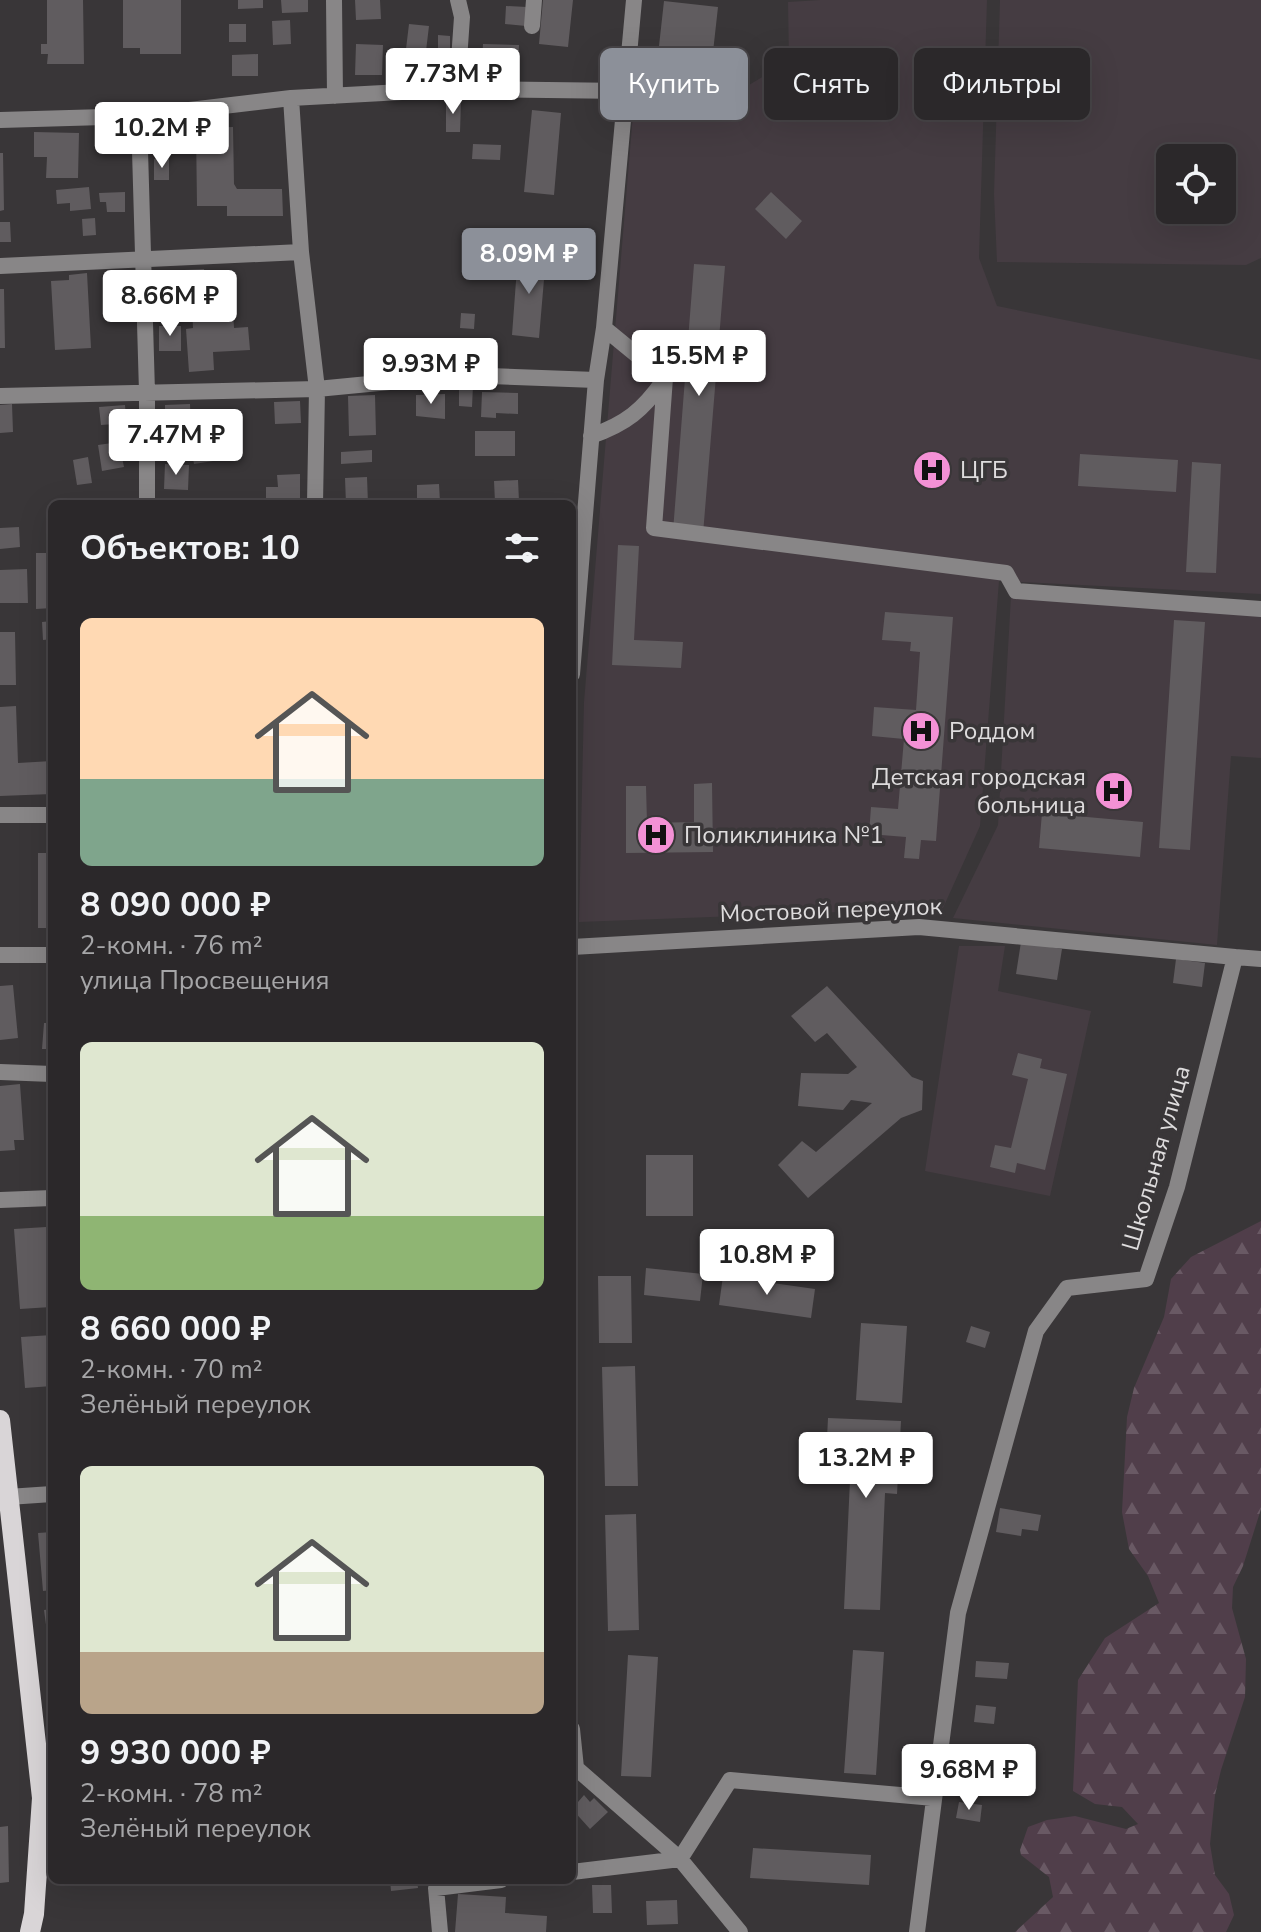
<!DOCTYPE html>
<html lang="ru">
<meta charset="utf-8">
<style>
body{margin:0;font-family:"Nunito Sans",sans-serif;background:#333032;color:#f1f3f6;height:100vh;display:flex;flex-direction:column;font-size:30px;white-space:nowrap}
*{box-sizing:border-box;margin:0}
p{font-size:26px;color:#a6a6a8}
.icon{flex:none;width:44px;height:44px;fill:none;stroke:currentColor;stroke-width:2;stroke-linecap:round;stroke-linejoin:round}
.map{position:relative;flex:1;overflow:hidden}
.details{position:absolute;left:48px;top:500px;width:528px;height:1384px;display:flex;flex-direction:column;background:#2b282a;border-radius:12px;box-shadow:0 8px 32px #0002,0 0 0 2px #474447}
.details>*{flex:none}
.banner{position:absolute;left:600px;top:48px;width:540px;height:72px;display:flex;gap:16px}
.fabs{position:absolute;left:1156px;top:144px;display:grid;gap:16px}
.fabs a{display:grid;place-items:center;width:80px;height:80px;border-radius:12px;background:#2b282a;box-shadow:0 8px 32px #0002,0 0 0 2px #474447;font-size:40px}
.price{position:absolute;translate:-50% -68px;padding:0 18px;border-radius:8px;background:#fff;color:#222;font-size:26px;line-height:52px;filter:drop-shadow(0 2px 4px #0008)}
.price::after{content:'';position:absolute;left:50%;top:48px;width:24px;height:18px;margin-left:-12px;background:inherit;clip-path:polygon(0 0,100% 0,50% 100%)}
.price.current{background:#8c9099;color:#fff}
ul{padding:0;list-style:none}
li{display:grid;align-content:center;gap:16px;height:424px;padding:0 32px}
li span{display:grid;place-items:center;height:248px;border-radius:12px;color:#555}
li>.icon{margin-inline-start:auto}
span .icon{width:144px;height:144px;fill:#fffc;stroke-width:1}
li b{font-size:34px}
h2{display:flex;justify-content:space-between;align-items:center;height:96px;padding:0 32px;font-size:34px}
.tag{padding:0 28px;border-radius:12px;background:#2b282a;box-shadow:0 8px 32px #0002,0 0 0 2px #474447;font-size:28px;line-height:72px}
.tag.current{background:#8c9099;color:#fff}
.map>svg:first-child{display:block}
.built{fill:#453c42;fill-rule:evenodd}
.forest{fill:url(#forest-firs)}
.building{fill:#605c5f}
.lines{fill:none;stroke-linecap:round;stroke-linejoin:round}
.minor{stroke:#888687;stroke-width:16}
.major{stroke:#d9d5d7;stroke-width:20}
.labels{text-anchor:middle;stroke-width:7;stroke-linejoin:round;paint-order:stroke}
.poi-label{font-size:24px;fill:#dedcdd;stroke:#393638;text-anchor:start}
.street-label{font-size:24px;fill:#dedcdd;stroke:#393638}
</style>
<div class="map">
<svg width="1261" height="1932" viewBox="0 0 1261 1932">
<defs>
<pattern id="forest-firs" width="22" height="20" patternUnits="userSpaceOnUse" patternTransform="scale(2)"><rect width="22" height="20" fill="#503e4a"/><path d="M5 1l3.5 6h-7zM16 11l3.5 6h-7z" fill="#695964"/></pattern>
</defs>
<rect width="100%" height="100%" fill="#393638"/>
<path class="built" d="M 820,0 L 987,0 L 979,258 L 997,306 L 1261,360 L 1261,594 L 999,581 L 980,826 L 943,908 L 579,922 L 584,702 L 635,90 L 724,100 L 789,61 L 788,2 Z
M 1000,0 L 1261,0 L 1261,258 L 1246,265 L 997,262 L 994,194 ZM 1222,158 L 1222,210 L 1170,210 L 1170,158 Z
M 1011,596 L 1261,608 L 1261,758 L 1231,756 L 1217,945 L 953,918 L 998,825 Z
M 959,946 L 1005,946 L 998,991 L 1091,1011 L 1050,1196 L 925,1171 Z"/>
<path class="forest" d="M 1261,1221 L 1261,1509 L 1243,1566 L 1233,1587 L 1232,1608 L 1246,1659 L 1245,1697 L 1221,1770 L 1215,1795 L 1210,1844 L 1215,1875 L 1229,1894 L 1234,1915 L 1226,1932 L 1015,1932 L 1053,1897 L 1049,1877 L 1021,1855 L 1020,1850 L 1028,1827 L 1047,1820 L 1075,1816 L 1126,1829 L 1138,1824 L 1122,1807 L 1095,1804 L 1073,1791 L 1078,1680 L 1105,1638 L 1159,1603 L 1148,1576 L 1129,1549 L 1122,1512 L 1127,1417 L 1134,1388 L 1164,1317 L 1171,1279 L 1191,1257 Z"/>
<path class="building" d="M 47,0 L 83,0 L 84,64 L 47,64 L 48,54 L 41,54 L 41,44 L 47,44 Z
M 123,0 L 181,0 L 181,54 L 140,54 L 140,48 L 123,48 Z
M 238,0 L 263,0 L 263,8 L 238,9 Z
M 281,0 L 308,0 L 308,12 L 282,13 Z
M 355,0 L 380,0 L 381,19 L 356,20 Z
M 543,0 L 573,0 L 568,47 L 539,44 Z
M 664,1 L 718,7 L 713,52 L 659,46 Z
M 506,6 L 527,7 L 526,26 L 505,24 Z
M 290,20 L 291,44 L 273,45 L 272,21 Z
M 229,24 L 246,24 L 246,42 L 229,42 Z
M 409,24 L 429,26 L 426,51 L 406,49 Z
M 438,35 L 450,36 L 450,52 L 438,52 Z
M 356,44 L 383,45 L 382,75 L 355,75 Z
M 483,44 L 519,45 L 518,62 L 482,61 Z
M 258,54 L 258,76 L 232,76 L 232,55 Z
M 446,100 L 461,101 L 460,132 L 446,132 Z
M 532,110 L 561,113 L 554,195 L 524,192 Z
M 233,127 L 234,184 L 237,189 L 282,189 L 283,216 L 227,216 L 227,206 L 197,206 L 196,128 Z
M 34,132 L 79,133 L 78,178 L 46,178 L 47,157 L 34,157 Z
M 473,144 L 501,145 L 500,160 L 472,159 Z
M 0,153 L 3,153 L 4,210 L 0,211 Z
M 154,159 L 169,159 L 169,180 L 154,180 Z
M 89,187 L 91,209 L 70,211 L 70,203 L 57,204 L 56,190 Z
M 125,192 L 125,212 L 107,212 L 106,202 L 100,202 L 99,193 Z
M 771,192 L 802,221 L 786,239 L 755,209 Z
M 95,218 L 96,235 L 83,236 L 82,219 Z
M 0,222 L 10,222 L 11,242 L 0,242 Z
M 518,254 L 546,256 L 539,338 L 512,335 Z
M 694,264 L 725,266 L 703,534 L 673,531 Z
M 204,269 L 205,278 L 231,277 L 234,328 L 248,327 L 250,350 L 213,352 L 214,370 L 189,372 L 186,329 L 193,328 L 192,308 L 208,307 L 207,298 L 198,298 L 197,282 L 185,283 L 184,270 Z
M 87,273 L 91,348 L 55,350 L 51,281 L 69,280 L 69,275 Z
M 0,289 L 4,289 L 5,348 L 0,348 Z
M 461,313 L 475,314 L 474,329 L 460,328 Z
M 159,326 L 181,326 L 181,351 L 159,351 Z
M 459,384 L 473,385 L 472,407 L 459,406 Z
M 482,392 L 518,393 L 518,414 L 496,413 L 496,418 L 481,417 Z
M 445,394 L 445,419 L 416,416 L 416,395 Z
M 375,395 L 376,435 L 349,436 L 348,396 Z
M 300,401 L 301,423 L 275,424 L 274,402 Z
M 12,404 L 13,432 L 0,433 L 0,405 Z
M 190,404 L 191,433 L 165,434 L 165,405 Z
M 125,405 L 127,432 L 116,433 L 115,424 L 101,425 L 99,407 Z
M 475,431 L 515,431 L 515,456 L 475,456 Z
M 171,441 L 172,452 L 156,454 L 155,442 Z
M 119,442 L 124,467 L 102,471 L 98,445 Z
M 211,450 L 213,461 L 194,464 L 192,453 Z
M 372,450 L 372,462 L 341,464 L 341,452 Z
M 1080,454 L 1178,460 L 1176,492 L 1078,486 Z
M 88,457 L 92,483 L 77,485 L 73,460 Z
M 1192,462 L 1221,464 L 1216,573 L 1186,572 Z
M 165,464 L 189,465 L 188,490 L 164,489 Z
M 300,474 L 300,504 L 266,504 L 266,487 L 278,487 L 277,475 Z
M 367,477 L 368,504 L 346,504 L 345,478 Z
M 518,480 L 519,501 L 495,502 L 494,481 Z
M 439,484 L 440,502 L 417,502 L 417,485 Z
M 19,527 L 20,547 L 0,549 L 0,528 Z
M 618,545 L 639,546 L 634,640 L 683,642 L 681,668 L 612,665 Z
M 36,553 L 52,553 L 52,608 L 36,609 Z
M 27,569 L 28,603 L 0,603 L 0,570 Z
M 885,612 L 953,617 L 936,841 L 921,840 L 919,859 L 904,858 L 906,837 L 869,834 L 871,807 L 898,809 L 904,739 L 872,736 L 874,707 L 916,710 L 920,652 L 910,651 L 911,642 L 882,640 Z
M 1174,620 L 1205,622 L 1190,850 L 1159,848 Z
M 52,621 L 52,639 L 43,640 L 42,622 Z
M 0,632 L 15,632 L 16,685 L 0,685 Z
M 16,706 L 18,763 L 52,761 L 52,794 L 0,796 L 0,707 Z
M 712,783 L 713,852 L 626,853 L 626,786 L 646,786 L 647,823 L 694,822 L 694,784 Z
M 1042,813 L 1143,822 L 1140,857 L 1039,848 Z
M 38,853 L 52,853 L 52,928 L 38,928 Z
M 1021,942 L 1062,949 L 1057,980 L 1016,974 Z
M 1176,959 L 1205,963 L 1202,987 L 1173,983 Z
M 13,985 L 18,1038 L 0,1040 L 0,986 Z
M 827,986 L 912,1077 L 923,1081 L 922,1110 L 901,1118 L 808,1198 L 778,1165 L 802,1141 L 816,1152 L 872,1103 L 851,1100 L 843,1110 L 798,1106 L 801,1073 L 848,1074 L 857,1067 L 827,1033 L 815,1042 L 791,1016 Z
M 44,1023 L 52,1023 L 52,1049 L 42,1049 Z
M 1018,1053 L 1042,1059 L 1040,1068 L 1067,1074 L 1045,1170 L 1017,1163 L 1015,1173 L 990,1167 L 995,1145 L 1011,1148 L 1028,1079 L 1012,1075 Z
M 20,1084 L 24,1140 L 14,1140 L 15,1150 L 0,1151 L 0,1086 Z
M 46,1095 L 52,1095 L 52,1155 L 50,1155 Z
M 646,1155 L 693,1155 L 693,1216 L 646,1216 Z
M 46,1227 L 51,1307 L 20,1309 L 14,1229 Z
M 646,1268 L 703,1274 L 700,1301 L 644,1295 Z
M 598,1276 L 631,1276 L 632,1343 L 599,1343 Z
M 723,1276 L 815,1289 L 811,1318 L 719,1305 Z
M 861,1323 L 907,1326 L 902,1403 L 856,1400 Z
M 971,1326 L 990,1332 L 985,1348 L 966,1342 Z
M 52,1335 L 52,1386 L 25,1388 L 21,1337 Z
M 635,1366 L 638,1486 L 605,1486 L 602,1367 Z
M 828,1418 L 901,1421 L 897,1494 L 885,1493 L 880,1610 L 844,1609 L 851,1459 L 826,1458 Z
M 1000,1508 L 1041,1515 L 1038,1531 L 1022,1529 L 1021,1536 L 996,1532 Z
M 636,1514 L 639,1630 L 608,1631 L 605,1515 Z
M 52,1532 L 52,1590 L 43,1591 L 38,1533 Z
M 52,1609 L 52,1654 L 50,1654 L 44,1610 Z
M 853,1650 L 884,1652 L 876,1775 L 844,1773 Z
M 628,1655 L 658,1657 L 651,1777 L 621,1776 Z
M 976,1661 L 1009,1663 L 1007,1679 L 975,1677 Z
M 976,1705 L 996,1707 L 994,1724 L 974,1722 Z
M 584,1795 L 590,1802 L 594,1798 L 608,1812 L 590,1829 L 572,1809 Z
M 959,1802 L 982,1805 L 980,1822 L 956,1818 Z
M 8,1826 L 9,1882 L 0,1883 L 0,1827 Z
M 753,1848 L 871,1855 L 869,1885 L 750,1878 Z
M 390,1880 L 417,1880 L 418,1888 L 391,1891 Z
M 592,1885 L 611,1885 L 612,1913 L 593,1913 Z
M 458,1894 L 506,1897 L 505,1913 L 547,1916 L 546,1932 L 455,1932 Z
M 677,1900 L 678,1924 L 647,1925 L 646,1901 Z"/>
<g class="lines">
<path class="minor" d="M 334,0 L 335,96
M 532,26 L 534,0
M 457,89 L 462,17 L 458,0
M 291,98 L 301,252 L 317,389 L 315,504
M 139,116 L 147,392 L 147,504
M 0,120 L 139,116 L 291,98 L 457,89 L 626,91
M 0,266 L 301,252
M 604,328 L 665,378 L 654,528 L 1006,573 L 1016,591 L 1261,609
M 0,396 L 317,389 L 462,375 L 596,380
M 591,436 C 626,424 643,410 664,380
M 572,674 L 596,380 L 604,328 L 634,0
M 0,815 L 52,815
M 572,947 L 919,927 L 1235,957
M 0,955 L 52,955
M 0,1072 L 52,1074
M 0,1200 L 52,1198
M 8,1497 L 52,1494
M 572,1729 L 576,1768 L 680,1859 L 740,1932
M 572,1872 L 680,1859 L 730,1780 L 934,1798
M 440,1932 L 436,1888 L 501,1880
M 917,1932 L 958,1613 L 1036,1331 L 1067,1288 L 1146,1279 L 1177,1187 L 1235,957 L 1261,959"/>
<path class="major" d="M 0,1420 L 42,1798 L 34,1914 L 30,1932"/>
</g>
<defs>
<g id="hospital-disc" transform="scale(2)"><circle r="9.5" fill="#f391d5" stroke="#393638"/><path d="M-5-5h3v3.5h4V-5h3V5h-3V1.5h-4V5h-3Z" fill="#111"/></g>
</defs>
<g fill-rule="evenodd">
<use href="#hospital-disc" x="932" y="470"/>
<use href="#hospital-disc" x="921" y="731"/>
<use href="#hospital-disc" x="1114" y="791"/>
<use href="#hospital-disc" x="656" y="835"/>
</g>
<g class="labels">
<g class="poi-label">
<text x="960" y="478">ЦГБ</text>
<text x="949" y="739">Роддом</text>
<text x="1086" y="785" text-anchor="end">Детская городская<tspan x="1086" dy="28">больница</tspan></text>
<text x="684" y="843">Поликлиника №1</text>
</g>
<g class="street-label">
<text transform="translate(831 910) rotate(-2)" y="8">Мостовой переулок</text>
<text transform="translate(1156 1158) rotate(-74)" y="8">Школьная улица</text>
</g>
</g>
</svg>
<div class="fabs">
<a><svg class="icon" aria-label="locate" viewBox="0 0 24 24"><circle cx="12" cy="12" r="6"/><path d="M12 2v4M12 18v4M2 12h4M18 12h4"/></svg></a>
</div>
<b class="price" style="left:453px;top:116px">7.73M ₽</b>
<b class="price" style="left:162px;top:170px">10.2M ₽</b>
<b class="price current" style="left:529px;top:296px">8.09M ₽</b>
<b class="price" style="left:170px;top:338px">8.66M ₽</b>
<b class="price" style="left:699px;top:398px">15.5M ₽</b>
<b class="price" style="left:431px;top:406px">9.93M ₽</b>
<b class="price" style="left:176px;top:477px">7.47M ₽</b>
<b class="price" style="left:767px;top:1297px">10.8M ₽</b>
<b class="price" style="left:866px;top:1500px">13.2M ₽</b>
<b class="price" style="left:969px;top:1812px">9.68M ₽</b>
<div class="banner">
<a class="tag current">Купить</a>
<a class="tag">Снять</a>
<a class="tag">Фильтры</a>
</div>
<section class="details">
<h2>Объектов: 10<svg class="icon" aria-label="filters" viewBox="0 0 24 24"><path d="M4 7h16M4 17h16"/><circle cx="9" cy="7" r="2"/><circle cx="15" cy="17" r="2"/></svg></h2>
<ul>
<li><span style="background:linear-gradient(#ffd9b3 65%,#7fa58c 0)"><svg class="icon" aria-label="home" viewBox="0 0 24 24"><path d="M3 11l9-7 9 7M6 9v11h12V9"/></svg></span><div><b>8 090 000 ₽</b><p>2-комн. · 76 m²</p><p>улица Просвещения</p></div></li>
<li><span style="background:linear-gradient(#dfe7d0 70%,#8fb573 0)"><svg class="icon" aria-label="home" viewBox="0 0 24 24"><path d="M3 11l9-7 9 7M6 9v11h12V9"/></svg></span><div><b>8 660 000 ₽</b><p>2-комн. · 70 m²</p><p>Зелёный переулок</p></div></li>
<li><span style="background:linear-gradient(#dfe7d0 75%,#b9a48a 0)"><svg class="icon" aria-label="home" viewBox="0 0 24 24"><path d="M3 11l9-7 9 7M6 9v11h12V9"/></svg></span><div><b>9 930 000 ₽</b><p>2-комн. · 78 m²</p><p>Зелёный переулок</p></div></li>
</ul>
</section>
</div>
